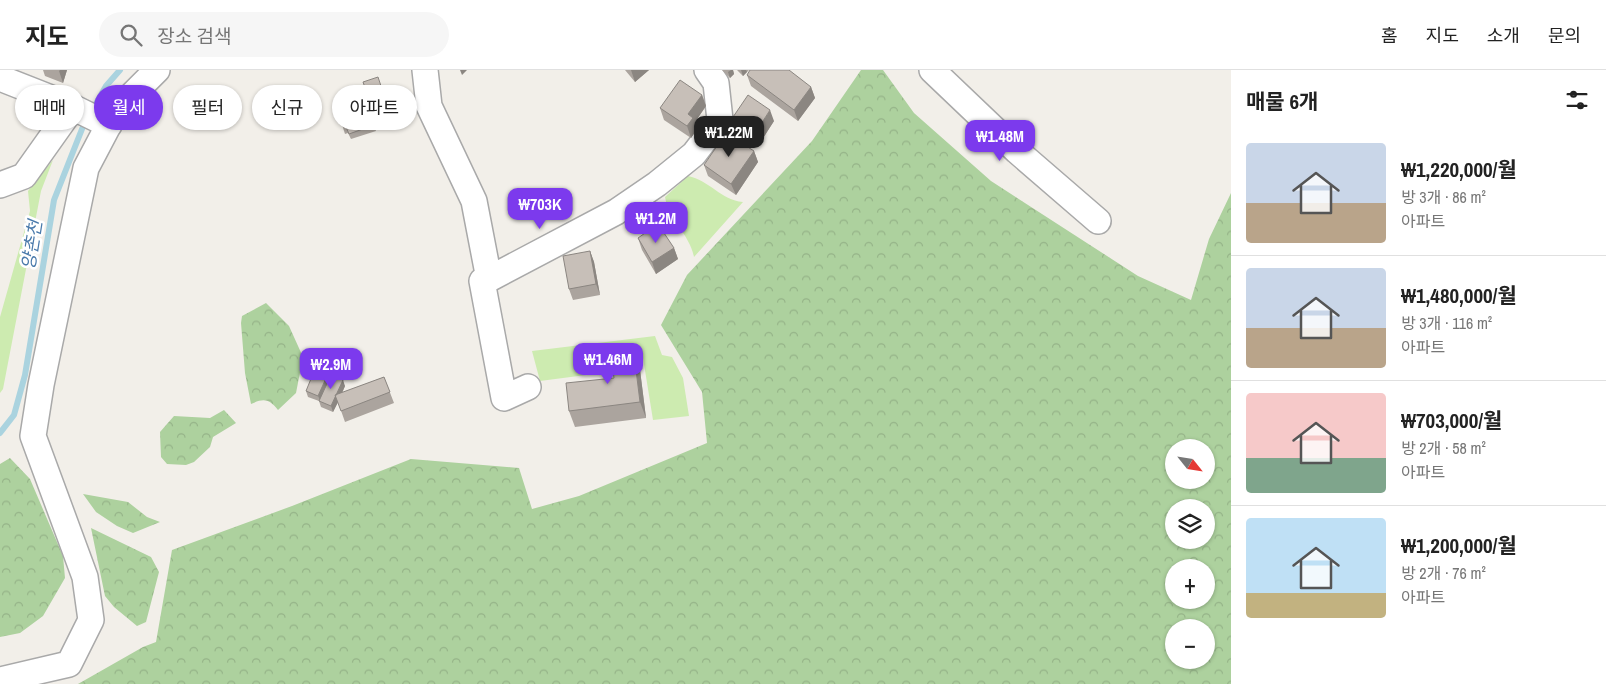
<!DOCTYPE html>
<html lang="ko">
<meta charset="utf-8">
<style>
body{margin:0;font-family:"Archivo Narrow","Noto Sans KR",sans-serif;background:#f6f6f6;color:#222;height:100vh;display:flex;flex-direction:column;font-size:19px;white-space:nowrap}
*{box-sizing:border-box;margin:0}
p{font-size:16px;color:#767676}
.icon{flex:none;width:28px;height:28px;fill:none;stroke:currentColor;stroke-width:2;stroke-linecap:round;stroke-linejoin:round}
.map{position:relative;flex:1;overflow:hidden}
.drawer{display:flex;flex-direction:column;background:#fff;width:375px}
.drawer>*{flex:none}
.hud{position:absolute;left:15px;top:15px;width:475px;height:45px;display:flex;gap:10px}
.needle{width:32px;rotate:120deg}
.controls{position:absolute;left:1165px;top:369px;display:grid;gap:10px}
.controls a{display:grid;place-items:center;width:50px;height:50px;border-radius:50%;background:#fff;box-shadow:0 1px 4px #0004;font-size:25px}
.price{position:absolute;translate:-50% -42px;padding:0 11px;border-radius:10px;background:#7c3aed;color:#fff;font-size:16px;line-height:32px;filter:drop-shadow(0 1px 2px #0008)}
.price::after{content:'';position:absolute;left:50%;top:30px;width:15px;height:11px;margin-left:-8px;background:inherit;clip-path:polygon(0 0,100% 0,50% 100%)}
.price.active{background:#222;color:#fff}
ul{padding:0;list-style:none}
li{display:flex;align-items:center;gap:15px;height:125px;padding:0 15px}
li+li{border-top:1px solid #e0e0e0}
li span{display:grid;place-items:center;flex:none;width:140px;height:100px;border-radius:5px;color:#555}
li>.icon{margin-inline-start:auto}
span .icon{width:60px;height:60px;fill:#fffc;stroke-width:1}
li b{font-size:21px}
h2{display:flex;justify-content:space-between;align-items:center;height:60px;padding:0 15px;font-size:21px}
.chip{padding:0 18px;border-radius:22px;background:#fff;box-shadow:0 1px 4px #0004;font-size:18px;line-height:45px}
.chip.active{background:#7c3aed;color:#fff}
header{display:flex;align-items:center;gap:30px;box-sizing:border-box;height:70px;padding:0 25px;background:#fff;border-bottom:1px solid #e0e0e0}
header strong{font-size:24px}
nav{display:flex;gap:28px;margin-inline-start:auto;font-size:18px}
.search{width:350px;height:45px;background:#f6f6f6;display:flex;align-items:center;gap:12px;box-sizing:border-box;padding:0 18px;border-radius:28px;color:#767676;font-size:19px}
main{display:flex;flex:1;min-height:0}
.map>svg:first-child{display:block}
.grass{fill:#cdebb0}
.forest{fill:url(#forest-crowns);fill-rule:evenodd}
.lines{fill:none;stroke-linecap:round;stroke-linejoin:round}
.stream{stroke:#aad3df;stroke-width:6}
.minor-casing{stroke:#a9a9a9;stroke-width:28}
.minor{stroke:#fff;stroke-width:25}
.wall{fill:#aba49e}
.shaded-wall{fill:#8b8681}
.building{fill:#c7bfb8;stroke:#8b8681}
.labels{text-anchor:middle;stroke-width:5;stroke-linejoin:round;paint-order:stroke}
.water-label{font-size:18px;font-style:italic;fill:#4a7aab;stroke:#fff}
</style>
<header>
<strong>지도</strong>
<div class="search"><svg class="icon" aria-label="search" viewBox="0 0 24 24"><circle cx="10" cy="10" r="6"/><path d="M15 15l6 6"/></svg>장소 검색</div>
<nav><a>홈</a><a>지도</a><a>소개</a><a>문의</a></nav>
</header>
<main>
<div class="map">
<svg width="1231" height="614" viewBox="0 0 1231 614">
<defs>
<pattern id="forest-crowns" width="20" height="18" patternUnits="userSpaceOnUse" patternTransform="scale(1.25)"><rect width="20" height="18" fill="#add19e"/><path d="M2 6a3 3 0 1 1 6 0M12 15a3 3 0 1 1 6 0" fill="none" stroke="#95b388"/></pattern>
</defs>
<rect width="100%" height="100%" fill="#f2efe9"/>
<path class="grass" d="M 53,90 L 41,121 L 3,319 L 0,323 L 0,247 L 30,141 L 28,121 Z
M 688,106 C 709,110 721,130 743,132 L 694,187 C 690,165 669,150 665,127 Z
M 655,266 L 662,285 L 672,287 L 683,308 L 689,346 L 653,350 L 643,288 L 610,291 L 609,302 L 540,311 L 532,281 Z"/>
<path class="forest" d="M 861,0 L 883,0 L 914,43 L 991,111 L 1138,206 L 1191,230 L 1209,169 L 1231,123 L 1231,614 L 78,614 L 143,577 L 156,572 L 172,480 L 292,436 L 411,389 L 519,398 L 532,439 L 579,426 L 707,373 L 702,322 L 661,255 L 687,205 L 812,71 ZM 1174,378 L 1206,378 L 1206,410 L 1174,410 ZM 1174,438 L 1206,438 L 1206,470 L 1174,470 ZM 1174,498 L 1206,498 L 1206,530 L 1174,530 ZM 1174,558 L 1206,558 L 1206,590 L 1174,590 Z
M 266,233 L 289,256 L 303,287 L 296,323 L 278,340 C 269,329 264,328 251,334 L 245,303 L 241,253 L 242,246 Z
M 224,340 L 236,353 L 213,367 L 210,377 L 194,392 L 186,395 L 167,394 L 161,387 L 160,362 L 174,346 L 210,348 Z
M 10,388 L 30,409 L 63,486 L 65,508 L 43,546 L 20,563 L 0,567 L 0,394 Z
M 83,424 L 128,432 L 147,447 L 160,452 L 133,463 L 117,456 L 96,442 Z
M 91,458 L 151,487 L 159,502 L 146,552 L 137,556 L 114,537 L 105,526 Z"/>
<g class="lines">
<path class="stream" d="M 92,41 L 106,16 L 120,0
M 0,363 L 14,345 L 25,305 L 54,130 L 82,59 L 87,49"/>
<g class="minor-casing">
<path id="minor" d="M 425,0 L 429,36 L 474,131 L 489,209 L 616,142 L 657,114 L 694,84 L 720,50 L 716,13 L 707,0
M 932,0 L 1017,81 L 1098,151
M 0,8 L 66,34 L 109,55
M 0,115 L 24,106 L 73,37
M 489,209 L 482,211 L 504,328 L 528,317
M 0,610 L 69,594 L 91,550 L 85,507 L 33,366 L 41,315 L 86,98 L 116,41 L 157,0"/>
</g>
<use href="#minor" class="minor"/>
</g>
<path class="wall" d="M 43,0 L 67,0 L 63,13 L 45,6 Z
M 625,0 L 649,0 L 635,12 Z
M 722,0 L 733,0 L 734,4 L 730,8 Z
M 737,0 L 749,0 L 743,6 Z
M 747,5 L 811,17 L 815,28 L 798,51 L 751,16 Z
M 382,18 L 392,48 L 374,55 L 376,61 L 351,69 L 348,63 L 345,64 L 336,36 L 368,26 Z
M 702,25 L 706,36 L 695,52 L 697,59 L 691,68 L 664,50 L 660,38 Z
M 731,50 L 774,51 L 758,76 L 735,62 Z
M 754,81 L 758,92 L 736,125 L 708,106 L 704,95 Z
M 650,164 L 674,178 L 678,189 L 656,204 L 642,180 L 638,168 Z
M 590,181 L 594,192 L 600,225 L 573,230 L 569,219 Z
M 639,292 L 646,348 L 575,357 L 569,341 L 614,308 Z
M 332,295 L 334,300 L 332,305 L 345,316 L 342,323 L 384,307 L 394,333 L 345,352 L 338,332 L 333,342 L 321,337 L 319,331 L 308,327 L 306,321 Z"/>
<path class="shaded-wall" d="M 60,0 L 67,0 L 63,13 L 59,1 Z
M 460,0 L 467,0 L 462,5 Z
M 631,0 L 649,0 L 635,12 Z
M 731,0 L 733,0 L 734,4 L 730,8 L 728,2 Z
M 741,0 L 746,0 L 747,2 L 743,6 Z
M 811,17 L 815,28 L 798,51 L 794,40 Z
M 702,25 L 706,36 L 695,52 L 697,59 L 691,68 L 687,56 L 688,44 Z
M 770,40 L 774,51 L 758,76 L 754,65 Z
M 754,81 L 758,92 L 736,125 L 731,114 Z
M 674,178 L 678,189 L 656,204 L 652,192 Z
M 590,181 L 594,192 L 600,225 L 596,214 Z
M 633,276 L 639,292 L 646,348 L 640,332 Z
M 332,295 L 334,300 L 321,332 L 318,326 Z
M 343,310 L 345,316 L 338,332 L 335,326 Z
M 335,326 L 338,332 L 333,342 L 331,336 Z"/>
<path class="building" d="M 750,0 L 789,0 L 811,17 L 794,40 L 747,5 Z
M 378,7 L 388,37 L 341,53 L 336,36 L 368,26 L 363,12 Z
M 680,10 L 702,25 L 688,44 L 693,48 L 687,56 L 660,38 Z
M 748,25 L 770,40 L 754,65 L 731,50 Z
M 371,49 L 374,55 L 349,64 L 346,57 Z
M 726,63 L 754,81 L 731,114 L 704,95 Z
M 656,160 L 658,163 L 662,160 L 674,178 L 652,192 L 638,168 L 648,161 L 650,164 Z
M 590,181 L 596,214 L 569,219 L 563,186 Z
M 633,276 L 640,332 L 569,341 L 566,313 L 614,308 L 610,279 Z
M 319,289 L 332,295 L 318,326 L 306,321 Z
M 331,305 L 343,310 L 331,336 L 319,331 Z
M 384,307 L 390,322 L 341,341 L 335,325 Z"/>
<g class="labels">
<g class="water-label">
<text transform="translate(32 175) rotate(-81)" y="6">양촌천</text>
</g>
</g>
</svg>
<div class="controls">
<a><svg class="needle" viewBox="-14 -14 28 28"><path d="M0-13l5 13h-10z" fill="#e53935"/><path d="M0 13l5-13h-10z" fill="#767676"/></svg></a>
<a><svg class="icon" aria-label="layers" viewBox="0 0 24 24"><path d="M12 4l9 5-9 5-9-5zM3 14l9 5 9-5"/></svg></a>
<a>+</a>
<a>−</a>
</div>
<b class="price active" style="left:729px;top:88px">₩1.22M</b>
<b class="price" style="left:1000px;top:92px">₩1.48M</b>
<b class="price" style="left:540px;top:160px">₩703K</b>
<b class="price" style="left:656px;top:174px">₩1.2M</b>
<b class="price" style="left:608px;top:315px">₩1.46M</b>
<b class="price" style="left:331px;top:320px">₩2.9M</b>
<div class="hud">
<a class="chip">매매</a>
<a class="chip active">월세</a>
<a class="chip">필터</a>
<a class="chip">신규</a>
<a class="chip">아파트</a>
</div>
</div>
<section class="drawer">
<h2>매물 6개<svg class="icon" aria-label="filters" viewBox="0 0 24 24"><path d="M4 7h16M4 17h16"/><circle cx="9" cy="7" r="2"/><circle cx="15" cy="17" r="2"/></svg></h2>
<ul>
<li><span style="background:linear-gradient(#c9d6e8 60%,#b9a48a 0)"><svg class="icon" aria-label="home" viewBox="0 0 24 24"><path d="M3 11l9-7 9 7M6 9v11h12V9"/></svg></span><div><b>₩1,220,000/월</b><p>방 3개 · 86 m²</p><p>아파트</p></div></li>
<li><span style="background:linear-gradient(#c9d6e8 60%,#b9a48a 0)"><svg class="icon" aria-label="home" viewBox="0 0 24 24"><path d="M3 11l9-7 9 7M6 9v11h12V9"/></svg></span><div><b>₩1,480,000/월</b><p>방 3개 · 116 m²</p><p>아파트</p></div></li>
<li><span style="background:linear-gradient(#f6c9c9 65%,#7fa58c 0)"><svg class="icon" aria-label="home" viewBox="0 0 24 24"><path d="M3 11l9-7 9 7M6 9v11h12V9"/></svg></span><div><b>₩703,000/월</b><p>방 2개 · 58 m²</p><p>아파트</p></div></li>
<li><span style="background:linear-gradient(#bfe0f5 75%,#c2b280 0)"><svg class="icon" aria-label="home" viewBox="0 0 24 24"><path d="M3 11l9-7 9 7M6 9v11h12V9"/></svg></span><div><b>₩1,200,000/월</b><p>방 2개 · 76 m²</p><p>아파트</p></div></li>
</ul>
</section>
</main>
